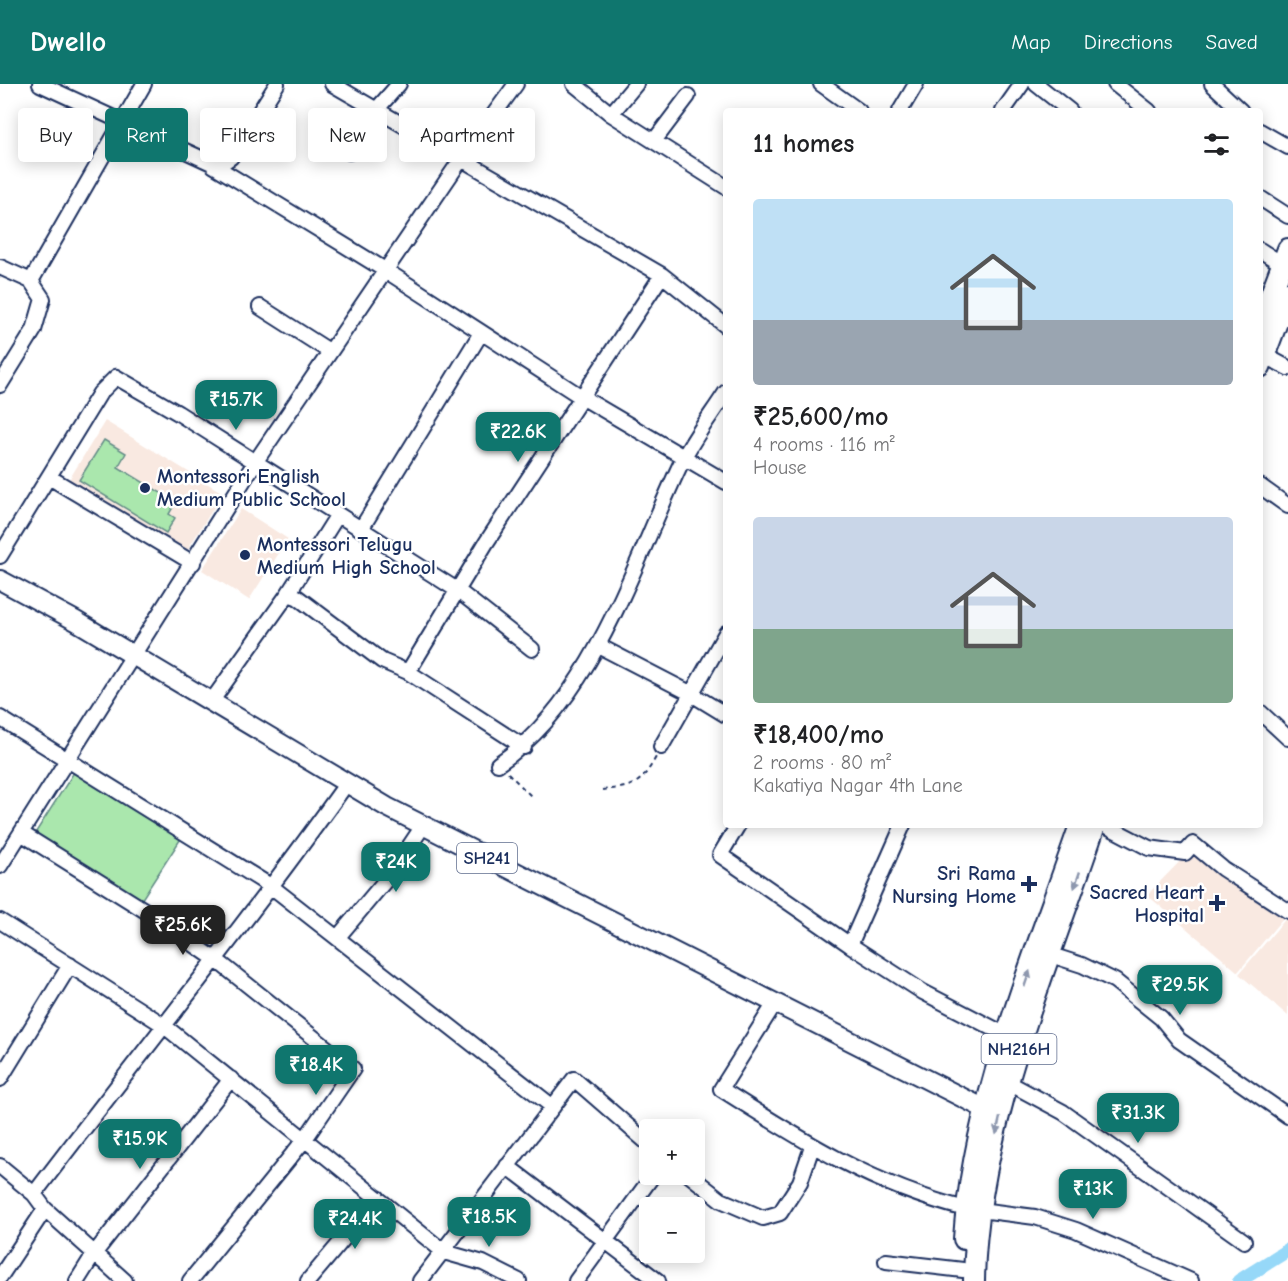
<!DOCTYPE html>
<meta charset="utf-8">
<style>
body{margin:0;font-family:"Comic Neue",sans-serif;background:#f2f2f2;color:#202124;height:100vh;display:flex;flex-direction:column;font-size:22px;white-space:nowrap}
*{box-sizing:border-box;margin:0}
p{font-size:20px;color:#757577}
.icon{flex:none;width:33px;height:33px;fill:none;stroke:currentColor;stroke-width:2;stroke-linecap:round;stroke-linejoin:round}
.map{position:relative;flex:1;overflow:hidden}
.sheet{position:absolute;left:723px;top:24px;width:540px;height:720px;display:flex;flex-direction:column;background:#fff;border-radius:6px;box-shadow:0 3px 15px #0003}
.sheet>*{flex:none}
.top-card{position:absolute;left:18px;top:24px;width:570px;height:54px;display:flex;gap:12px}
.tools{position:absolute;left:639px;top:1035px;display:grid;gap:12px}
.tools a{display:grid;place-items:center;width:66px;height:66px;border-radius:6px;background:#fff;box-shadow:0 3px 15px #0003;font-size:30px}
.price{position:absolute;translate:-50% -51px;padding:0 14px;border-radius:12px;background:#0f766e;color:#fff;font-size:20px;line-height:39px;filter:drop-shadow(0 2px 3px #0008)}
.price::after{content:'';position:absolute;left:50%;top:36px;width:18px;height:14px;margin-left:-9px;background:inherit;clip-path:polygon(0 0,100% 0,50% 100%)}
.price.active{background:#222;color:#fff}
ul{padding:0;list-style:none}
li{display:grid;align-content:center;gap:12px;height:318px;padding:0 30px}
li span{display:grid;place-items:center;height:186px;border-radius:6px;color:#555}
li>.icon{margin-inline-start:auto}
span .icon{width:108px;height:108px;fill:#fffc;stroke-width:1}
li b{font-size:26px}
h2{display:flex;justify-content:space-between;align-items:center;height:72px;padding:0 30px;font-size:26px}
.chip{padding:0 21px;border-radius:6px;background:#fff;box-shadow:0 3px 15px #0003;font-size:21px;line-height:54px}
.chip.active{background:#0f766e;color:#fff}
header{display:flex;align-items:center;gap:36px;box-sizing:border-box;height:84px;padding:0 30px;background:#0f766e;color:#fff}
header strong{font-size:28px}
nav{display:flex;gap:33px;margin-inline-start:auto;font-size:21px}
.map>svg:first-child{display:block}
.built{fill:#f9e9e1}
.green{fill:#aae7ad;stroke:#628b86;stroke-width:1.5}
.lines{fill:none;stroke-linecap:round;stroke-linejoin:round}
.canal{stroke:#96d8f8;stroke-width:14}
.minor-casing{stroke:#1b2f5e;stroke-width:18}
.major-casing{stroke:#1b2f5e;stroke-width:22}
.highway-casing{stroke:#1b2f5e;stroke-width:24}
.path{stroke:#1b2f5e;stroke-width:2;stroke-dasharray:4.5 4.5;stroke-linecap:butt}
.minor{stroke:#fff;stroke-width:14}
.major{stroke:#fff;stroke-width:18}
.highway{stroke:#fff;stroke-width:20}
.oneway{fill:#8d97ae}
.poi-dot{fill:#1b2f5e;stroke:#fff;stroke-width:2}
.labels{text-anchor:middle;stroke-width:5;stroke-linejoin:round;paint-order:stroke}
.shield{fill:#fff;stroke:#5f6d8e;stroke-width:1.5}
.shield-label{font-size:18px;font-weight:bold;fill:#1b2f5e}
.poi-label{font-size:20px;font-weight:bold;fill:#1b2f5e;stroke:#fff;text-anchor:start}
</style>
<header>
<strong>Dwello</strong>
<nav><a>Map</a><a>Directions</a><a>Saved</a></nav>
</header>
<div class="map">
<svg width="1288" height="1197" viewBox="0 0 1288 1197">
<rect width="100%" height="100%" fill="#fff"/>
<filter id="ink" filterUnits="userSpaceOnUse"><feTurbulence type="fractalNoise" baseFrequency=".0167" numOctaves="2"/><feDisplacementMap in="SourceGraphic" scale="12" xChannelSelector="R" yChannelSelector="G"/><feConvolveMatrix kernelMatrix="1 2 1 2 8 2 1 2 1" color-interpolation-filters="sRGB"/></filter>
<g filter="url(#ink)">
<path class="built" d="M 105,337 L 223,409 L 184,471 L 67,399 Z
M 241,425 L 288,455 L 249,516 L 202,486 Z
M 1193,764 L 1246,809 L 1254,800 L 1288,828 L 1238,888 L 1147,811 Z
M 1288,832 L 1288,932 L 1239,890 Z"/>
<path class="green" d="M 104,356 L 126,369 L 118,383 L 176,418 L 169,430 L 175,434 L 166,449 L 79,396 Z
M 76,685 L 182,753 L 140,818 L 34,751 Z"/>
<g class="lines">
<path class="canal" d="M 1239,1197 L 1288,1166"/>
<g class="minor-casing">
<path id="minor" d="M 40,0 L 218,82 L 231,73 L 277,0
M 332,0 L 662,191 L 726,242
M 574,0 L 611,30 L 726,103
M 821,0 L 859,27
M 1036,0 L 1070,27
M 1115,0 L 1149,27
M 1212,0 L 1241,27
M 900,27 L 916,0
M 1003,27 L 1022,0
M 611,30 L 636,0
M 1260,47 L 1288,63
M 654,57 L 688,12
M 349,68 L 377,25 L 399,0
M 213,81 L 385,186 L 580,312 L 726,398
M 1260,114 L 1288,132
M 1260,166 L 1288,184
M 0,183 L 31,197 L 43,215 L 34,246 L 0,301
M 31,197 L 144,0
M 260,223 L 329,267
M 1264,271 L 1288,284
M 49,393 L 193,479
M 1260,402 L 1288,422
M 361,445 L 481,249
M 0,472 L 100,309 L 116,293 L 178,329 L 457,506 L 532,565
M 288,510 L 297,513 L 382,577 L 408,588 L 524,663
M 599,562 L 690,609 L 726,631
M 408,588 L 486,459 L 662,191
M 211,618 L 288,510 L 337,432
M 1260,628 L 1288,654
M 0,634 L 272,803 L 553,1023
M 661,663 L 726,549
M 498,680 C 594,616 634,477 682,377 C 694,353 712,330 726,308
M 738,741 L 720,771 L 850,861 L 923,908 L 1008,952
M 1105,741 L 1149,764 L 1185,769 L 1193,760 L 1223,785 L 1288,827
M 21,749 L 149,829 L 215,875 L 353,985 L 305,1055 L 190,1197
M 0,782 L 254,380 L 462,74 L 516,0
M 0,837 L 162,940 L 444,1168 L 483,1179 L 519,1197
M 338,853 L 390,791 L 423,742
M 850,861 L 903,741
M 1051,871 L 1082,881 L 1115,897 L 1161,934 L 1179,956 L 1288,1032
M 775,919 L 721,1005 C 801,1056 873,1102 966,1125
M 0,995 L 70,881
M 1009,999 L 1063,1028 L 1244,1157
M 0,1082 L 34,1110 L 45,1125 L 125,1197
M 507,1082 L 658,1197
M 688,1090 L 721,1116 L 763,1134 L 780,1129 L 800,1098 L 812,1063
M 34,1110 C 138,973 247,839 347,699
M 980,1126 L 1035,1133 L 1076,1146 L 1191,1197
M 886,1177 L 963,1186
M 0,1193 L 45,1125
M 77,1197 L 94,1170 L 231,995
M 308,1197 L 378,1114
M 420,1197 L 574,995 L 650,1061
M 576,1197 L 654,1090"/>
</g>
<g class="major-casing">
<path id="major" d="M 0,496 L 76,537 L 387,723 L 987,1026"/>
</g>
<g class="highway-casing">
<path id="highway" d="M 1260,239 L 1288,165
M 1260,283 L 1288,209
M 964,1155 C 973,1015 1035,873 1080,741
M 974,1197 C 976,1048 1048,882 1095,741"/>
</g>
<path class="path" d="M 508,689 L 531,712
M 602,706 C 633,703 640,702 656,673"/>
<use href="#minor" class="minor"/>
<use href="#major" class="major"/>
<use href="#highway" class="highway"/>
</g>
<defs><path id="oneway-solid" d="M-6-.8H1V-3.2L6.5 0L1 3.2V.8H-6Z" transform="scale(1.5)"/></defs>
<g class="oneway">
<use href="#oneway-solid" transform="translate(1077 796) rotate(109)"/>
<use href="#oneway-solid" transform="translate(1027 895) rotate(-71)"/>
<use href="#oneway-solid" transform="translate(998 1042) rotate(103)"/>
</g>
</g>
<g class="poi-dot">
<circle cx="145" cy="404" r="6"/>
<circle cx="245" cy="471" r="6"/>
<path d="M1026 791h6v6h6v6h-6v6h-6v-6h-6v-6h6z"/>
<path d="M1214 810h6v6h6v6h-6v6h-6v-6h-6v-6h6z"/>
</g>
<g class="labels">
<g class="shield">
<rect x="457" y="759" width="60" height="30" rx="4.5"/>
<rect x="981.5" y="950" width="75" height="30" rx="4.5"/>
</g>
<g class="shield-label">
<text x="487" y="780">SH241</text>
<text x="1019" y="971">NH216H</text>
</g>
<g class="poi-label">
<text x="157" y="399">Montessori English<tspan x="157" dy="23">Medium Public School</tspan></text>
<text x="257" y="467">Montessori Telugu<tspan x="257" dy="23">Medium High School</tspan></text>
<text x="1016" y="796" text-anchor="end">Sri Rama<tspan x="1016" dy="23">Nursing Home</tspan></text>
<text x="1204" y="815" text-anchor="end">Sacred Heart<tspan x="1204" dy="23">Hospital</tspan></text>
</g>
</g>
</svg>
<div class="tools">
<a>+</a>
<a>−</a>
</div>
<b class="price" style="left:236px;top:347px">₹15.7K</b>
<b class="price" style="left:518px;top:379px">₹22.6K</b>
<b class="price" style="left:396px;top:809px">₹24K</b>
<b class="price active" style="left:183px;top:872px">₹25.6K</b>
<b class="price" style="left:1180px;top:932px">₹29.5K</b>
<b class="price" style="left:316px;top:1012px">₹18.4K</b>
<b class="price" style="left:1138px;top:1060px">₹31.3K</b>
<b class="price" style="left:140px;top:1086px">₹15.9K</b>
<b class="price" style="left:1093px;top:1136px">₹13K</b>
<b class="price" style="left:489px;top:1164px">₹18.5K</b>
<b class="price" style="left:355px;top:1166px">₹24.4K</b>
<div class="top-card">
<a class="chip">Buy</a>
<a class="chip active">Rent</a>
<a class="chip">Filters</a>
<a class="chip">New</a>
<a class="chip">Apartment</a>
</div>
<section class="sheet">
<h2>11 homes<svg class="icon" aria-label="filters" viewBox="0 0 24 24"><path d="M4 7h16M4 17h16"/><circle cx="9" cy="7" r="2"/><circle cx="15" cy="17" r="2"/></svg></h2>
<ul>
<li><span style="background:linear-gradient(#bfe0f5 65%,#9aa5b1 0)"><svg class="icon" aria-label="home" viewBox="0 0 24 24"><path d="M3 11l9-7 9 7M6 9v11h12V9"/></svg></span><div><b>₹25,600/mo</b><p>4 rooms · 116 m²</p><p>House</p></div></li>
<li><span style="background:linear-gradient(#c9d6e8 60%,#7fa58c 0)"><svg class="icon" aria-label="home" viewBox="0 0 24 24"><path d="M3 11l9-7 9 7M6 9v11h12V9"/></svg></span><div><b>₹18,400/mo</b><p>2 rooms · 80 m²</p><p>Kakatiya Nagar 4th Lane</p></div></li>
</ul>
</section>
</div>
